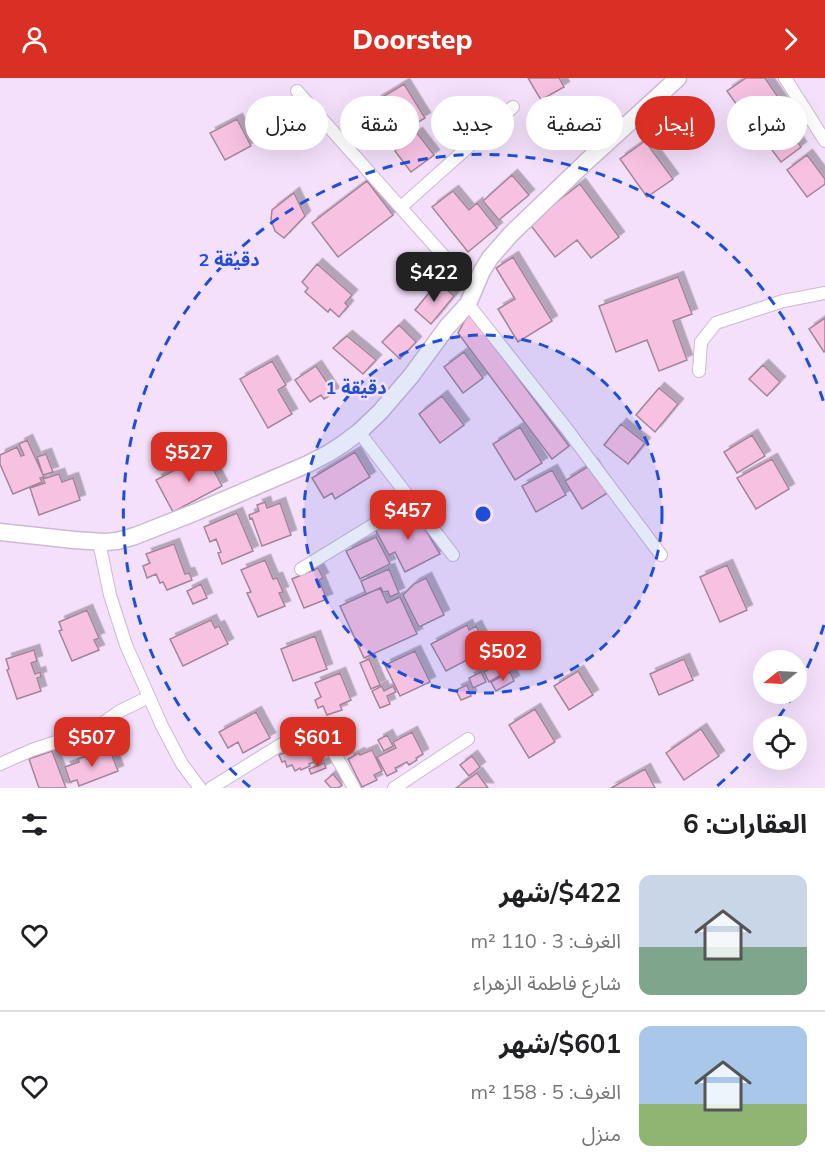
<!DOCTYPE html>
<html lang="ar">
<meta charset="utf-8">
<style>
body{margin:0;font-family:Mulish,"Noto Sans Arabic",sans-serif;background:#f6f6f6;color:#202124;direction:rtl;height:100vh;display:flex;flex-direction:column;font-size:22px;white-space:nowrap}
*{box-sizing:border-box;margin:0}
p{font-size:20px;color:#757577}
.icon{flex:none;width:33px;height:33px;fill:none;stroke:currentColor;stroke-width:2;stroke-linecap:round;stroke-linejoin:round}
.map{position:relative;height:710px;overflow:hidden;direction:ltr}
.details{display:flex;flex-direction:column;background:#fff;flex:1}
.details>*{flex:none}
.guide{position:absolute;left:18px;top:18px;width:789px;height:54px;direction:rtl;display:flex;gap:12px}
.needle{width:39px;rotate:252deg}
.tools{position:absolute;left:753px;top:572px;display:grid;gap:12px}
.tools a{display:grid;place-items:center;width:54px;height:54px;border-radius:50%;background:#fff;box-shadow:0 6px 24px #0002;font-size:30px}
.price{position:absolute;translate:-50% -51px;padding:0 14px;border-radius:12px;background:#d93025;color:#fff;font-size:20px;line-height:39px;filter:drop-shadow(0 2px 3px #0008)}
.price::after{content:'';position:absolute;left:50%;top:36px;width:18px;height:14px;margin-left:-9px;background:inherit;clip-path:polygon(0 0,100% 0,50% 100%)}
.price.active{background:#222;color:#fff}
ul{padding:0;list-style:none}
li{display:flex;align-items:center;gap:18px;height:150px;padding:0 18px}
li+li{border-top:2px solid #e0e0e0}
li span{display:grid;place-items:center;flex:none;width:168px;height:120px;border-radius:12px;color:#555}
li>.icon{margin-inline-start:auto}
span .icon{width:72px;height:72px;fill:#fffc;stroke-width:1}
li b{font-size:26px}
h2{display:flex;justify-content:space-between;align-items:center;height:72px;padding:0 18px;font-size:26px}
.pill{padding:0 21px;border-radius:27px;background:#fff;box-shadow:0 6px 24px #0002;font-size:21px;line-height:54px}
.pill.active{background:#d93025;color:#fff}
header{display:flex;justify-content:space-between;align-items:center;height:78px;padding:0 18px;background:#d93025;color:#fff;font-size:27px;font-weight:800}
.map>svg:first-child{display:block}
.building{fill:#f7c1e1;stroke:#a28697;stroke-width:1.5;filter:url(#shadow)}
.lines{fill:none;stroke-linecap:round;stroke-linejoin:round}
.street-casing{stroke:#ccb9d3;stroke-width:14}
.secondary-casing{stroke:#ccb9d3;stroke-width:19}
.street{stroke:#fff;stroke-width:12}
.secondary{stroke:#fff;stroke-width:16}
.ring{fill:none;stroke:#1d4ed8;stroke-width:3;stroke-dasharray:10 8}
.centre{fill:#1d4ed8;stroke:#f4e0fb;stroke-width:3}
.ring-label{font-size:18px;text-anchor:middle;font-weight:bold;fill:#1d4ed8;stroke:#f4e0fb;stroke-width:5;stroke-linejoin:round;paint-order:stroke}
</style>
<header><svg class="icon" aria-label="forward" viewBox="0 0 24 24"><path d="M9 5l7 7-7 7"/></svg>Doorstep<svg class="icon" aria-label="person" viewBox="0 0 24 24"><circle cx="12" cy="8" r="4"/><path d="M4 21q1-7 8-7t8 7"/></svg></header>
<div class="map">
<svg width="825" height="710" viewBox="0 0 825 710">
<defs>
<filter id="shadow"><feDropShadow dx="5.5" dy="-5.5" stdDeviation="0" flood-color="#0004"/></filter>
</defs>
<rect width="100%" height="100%" fill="#f4e0fb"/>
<path class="building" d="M 528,0 L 559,0 L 564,9 L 541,22 Z
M 746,0 L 765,0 L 782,25 L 751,47 L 727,13 Z
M 404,6 L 425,40 L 397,57 L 376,23 Z
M 237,41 L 251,68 L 225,82 L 210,55 Z
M 790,53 L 801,69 L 781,84 L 769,68 Z
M 417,55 L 434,77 L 411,94 L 395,73 Z
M 645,63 L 673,101 L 647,119 L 620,81 Z
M 807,77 L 825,101 L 825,106 L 807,119 L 787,92 Z
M 512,97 L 529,117 L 499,142 L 483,123 Z
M 367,103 L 393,137 L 338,179 L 312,145 Z
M 580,106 L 619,159 L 591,180 L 577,162 L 555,179 L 529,145 Z
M 453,113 L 469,132 L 477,125 L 497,150 L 468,174 L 432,129 Z
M 294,115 L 305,138 L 284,160 L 275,153 L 271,142 L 272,132 Z
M 513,179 L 552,243 L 518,264 L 498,231 L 515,221 L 496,190 Z
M 317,186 L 352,217 L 345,225 L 348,228 L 339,239 L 330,231 L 328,234 L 305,214 L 308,210 L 302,204 Z
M 678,199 L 692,236 L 673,243 L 687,282 L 659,293 L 647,262 L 616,274 L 599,228 Z
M 438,204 L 454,218 L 431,246 L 415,232 Z
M 469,235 L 569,368 L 552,381 L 458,255 Z
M 825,240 L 825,273 L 824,274 L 809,251 Z
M 399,247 L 416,264 L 400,281 L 382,264 Z
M 347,258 L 376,282 L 363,296 L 333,270 Z
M 464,274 L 483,300 L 463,315 L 444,289 Z
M 272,283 L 286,307 L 278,312 L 292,336 L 268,350 L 240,301 Z
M 763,287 L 780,304 L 767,318 L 749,301 Z
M 316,288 L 334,315 L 324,321 L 321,317 L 310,324 L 295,302 Z
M 659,310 L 678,326 L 655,354 L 636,337 Z
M 442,318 L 464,347 L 440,365 L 419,336 Z
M 621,346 L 645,365 L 628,386 L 604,367 Z
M 520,349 L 542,385 L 515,402 L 493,366 Z
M 752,357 L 765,378 L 737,395 L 724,374 Z
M 27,362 L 44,399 L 40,400 L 42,404 L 13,416 L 0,386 L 0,377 L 17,369 L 21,378 L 24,377 L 19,366 Z
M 355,374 L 370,399 L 335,421 L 332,415 L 324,420 L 312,400 Z
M 46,376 L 53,394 L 43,397 L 37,379 Z
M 205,376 L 222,408 L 173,434 L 156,402 Z
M 772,381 L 789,411 L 756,431 L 737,400 Z
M 592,386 L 609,414 L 582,431 L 565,403 Z
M 552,392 L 566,417 L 536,434 L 522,408 Z
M 59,396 L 62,404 L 73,400 L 80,422 L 39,437 L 30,410 L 45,405 L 43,401 Z
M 265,424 L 267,430 L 280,425 L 291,457 L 262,468 L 252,440 L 250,441 L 249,437 L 259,433 L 257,427 Z
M 414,432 L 440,476 L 405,494 L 395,474 L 389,477 L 375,451 L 386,445 L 387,449 L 397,444 L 395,440 Z
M 237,435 L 253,473 L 222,486 L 218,475 L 221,474 L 216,461 L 210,464 L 204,449 Z
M 376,459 L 390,486 L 360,501 L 346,473 Z
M 174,466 L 185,496 L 189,495 L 192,502 L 167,512 L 163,504 L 160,505 L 156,496 L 147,500 L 143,488 L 150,485 L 146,476 Z
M 265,482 L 273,501 L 277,500 L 283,514 L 279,515 L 285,528 L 258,539 L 247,515 L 251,514 L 241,492 Z
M 727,487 L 747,532 L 720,544 L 700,499 Z
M 318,490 L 323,500 L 319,502 L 327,521 L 304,530 L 292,501 Z
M 389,491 L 399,515 L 390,519 L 388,513 L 383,514 L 381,510 L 366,516 L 361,503 Z
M 426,500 L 444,537 L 419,549 L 403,517 L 414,506 Z
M 201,506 L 207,520 L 193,526 L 187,513 Z
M 380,510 L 387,525 L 400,519 L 417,556 L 364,580 L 340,528 Z
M 87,532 L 99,560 L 94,562 L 99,572 L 72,583 L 59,553 L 62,552 L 59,544 Z
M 211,542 L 215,550 L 219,548 L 228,566 L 183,588 L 170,561 Z
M 467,547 L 469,552 L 476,548 L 488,571 L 446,593 L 431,566 Z
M 315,558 L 327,591 L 293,603 L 281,571 Z
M 34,572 L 37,583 L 31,585 L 35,596 L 40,594 L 41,599 L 37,600 L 41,613 L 17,621 L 7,592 L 9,591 L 6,581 Z
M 415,573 L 430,604 L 400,618 L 385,587 Z
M 369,581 L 380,607 L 371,611 L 360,585 Z
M 684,581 L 693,602 L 659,617 L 650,596 Z
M 502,583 L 508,593 L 489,604 L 484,594 Z
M 578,593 L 593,617 L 569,632 L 554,608 Z
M 481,594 L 486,604 L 473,610 L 469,600 Z
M 510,594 L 514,603 L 496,613 L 491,604 Z
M 340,595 L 351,622 L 340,627 L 342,632 L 327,637 L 323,628 L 318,630 L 315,622 L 321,619 L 315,605 Z
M 467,607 L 471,618 L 461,622 L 456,612 Z
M 382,608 L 384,613 L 393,608 L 396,614 L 387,618 L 390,626 L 380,630 L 372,613 Z
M 535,631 L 555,664 L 529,680 L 509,647 Z
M 256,634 L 270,660 L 243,675 L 238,664 L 228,670 L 219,654 Z
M 701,651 L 719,678 L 684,702 L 666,675 Z
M 412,654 L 423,676 L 416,680 L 417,682 L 409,687 L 407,684 L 395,690 L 397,693 L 387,698 L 377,679 L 396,670 L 393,664 Z
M 387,657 L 393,668 L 384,673 L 378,662 Z
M 314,662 L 321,678 L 313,681 L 314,684 L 309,686 L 310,688 L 301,692 L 300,690 L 295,693 L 292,687 L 287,689 L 285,683 L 282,684 L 279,677 Z
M 110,672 L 118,693 L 79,708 L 77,702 L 70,704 L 65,689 L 79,684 L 78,681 L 86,678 L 87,681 Z
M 372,672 L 382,693 L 374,697 L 377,702 L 362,709 L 348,681 L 359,675 L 360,677 Z
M 52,673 L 66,710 L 39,710 L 29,681 Z
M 472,678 L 480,689 L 469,698 L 460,687 Z
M 324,685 L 326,690 L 311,696 L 309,691 Z
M 645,691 L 655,710 L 611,710 Z
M 477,695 L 488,710 L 456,710 Z
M 333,696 L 342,707 L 338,710 L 331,710 L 325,703 Z"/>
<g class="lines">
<g class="street-casing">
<path id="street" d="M 785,0 L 825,63
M 297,13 L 474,212
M 401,129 L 513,29
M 468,226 L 566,350 L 661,477
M 699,293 L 701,264 L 716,245 L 783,223 L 825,215
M 359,354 L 453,477
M 99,464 L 110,517 L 126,567 L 162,648 L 182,686 L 200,710
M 301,491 L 412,423
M 0,686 L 32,672 L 89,653 L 99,648 L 120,633 L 149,619
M 211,710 L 290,661 L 317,651 L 323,655 L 354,710
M 394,710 L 468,661"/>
</g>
<g class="secondary-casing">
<path id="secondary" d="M 0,454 L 74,462 L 105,464 L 117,463 L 135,458 L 196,434 L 308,386 L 329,375 L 343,366 L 359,354 L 380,334 L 411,298 L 447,249 L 468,226 L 482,193 L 490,180 L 511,156 L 586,84 L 678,0"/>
</g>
<use href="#street" class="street"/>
<use href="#secondary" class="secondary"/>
</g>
<circle cx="483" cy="436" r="179" fill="#1d4ed8" fill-opacity=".12"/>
<g class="ring">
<circle cx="483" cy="436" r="179"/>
<path d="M824 547A359 359 0 0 1 797 610M794 616A359 359 0 0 1 773 647M762 662A359 359 0 0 1 716 709M250 709A359 359 0 1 1 824 325"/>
</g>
<circle cx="483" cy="436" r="9" class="centre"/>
<g class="ring-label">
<text x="229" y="188">2 دقيقة</text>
<text x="356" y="316">1 دقيقة</text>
</g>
</svg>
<div class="tools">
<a><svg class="needle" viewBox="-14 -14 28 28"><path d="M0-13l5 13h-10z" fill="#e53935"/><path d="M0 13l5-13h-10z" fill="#757577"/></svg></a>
<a><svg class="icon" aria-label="locate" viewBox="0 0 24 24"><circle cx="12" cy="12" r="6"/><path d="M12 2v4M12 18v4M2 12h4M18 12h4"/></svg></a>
</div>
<b class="price active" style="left:434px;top:225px">$422</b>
<b class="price" style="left:189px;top:405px">$527</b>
<b class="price" style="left:408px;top:463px">$457</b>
<b class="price" style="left:503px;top:604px">$502</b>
<b class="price" style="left:92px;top:690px">$507</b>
<b class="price" style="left:318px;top:690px">$601</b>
<div class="guide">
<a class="pill">شراء</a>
<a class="pill active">إيجار</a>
<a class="pill">تصفية</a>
<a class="pill">جديد</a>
<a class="pill">شقة</a>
<a class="pill">منزل</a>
</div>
</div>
<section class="details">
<h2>العقارات: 6<svg class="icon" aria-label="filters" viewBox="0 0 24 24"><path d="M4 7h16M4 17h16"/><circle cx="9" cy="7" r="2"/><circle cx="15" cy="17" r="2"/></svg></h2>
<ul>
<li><span style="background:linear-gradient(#c9d6e8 60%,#7fa58c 0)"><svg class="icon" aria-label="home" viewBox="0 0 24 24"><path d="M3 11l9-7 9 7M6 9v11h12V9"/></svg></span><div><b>$422/شهر</b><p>الغرف: 3 · 110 m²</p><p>شارع فاطمة الزهراء</p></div><svg class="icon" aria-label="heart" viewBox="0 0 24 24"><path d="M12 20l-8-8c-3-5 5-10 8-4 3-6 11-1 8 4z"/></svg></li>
<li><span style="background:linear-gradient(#a9c7e8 65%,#8fb573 0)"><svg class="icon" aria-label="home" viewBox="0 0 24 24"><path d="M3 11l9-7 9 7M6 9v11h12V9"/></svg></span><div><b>$601/شهر</b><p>الغرف: 5 · 158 m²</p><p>منزل</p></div><svg class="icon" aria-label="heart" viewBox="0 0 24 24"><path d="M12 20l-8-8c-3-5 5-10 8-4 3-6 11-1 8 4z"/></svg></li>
</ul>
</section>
